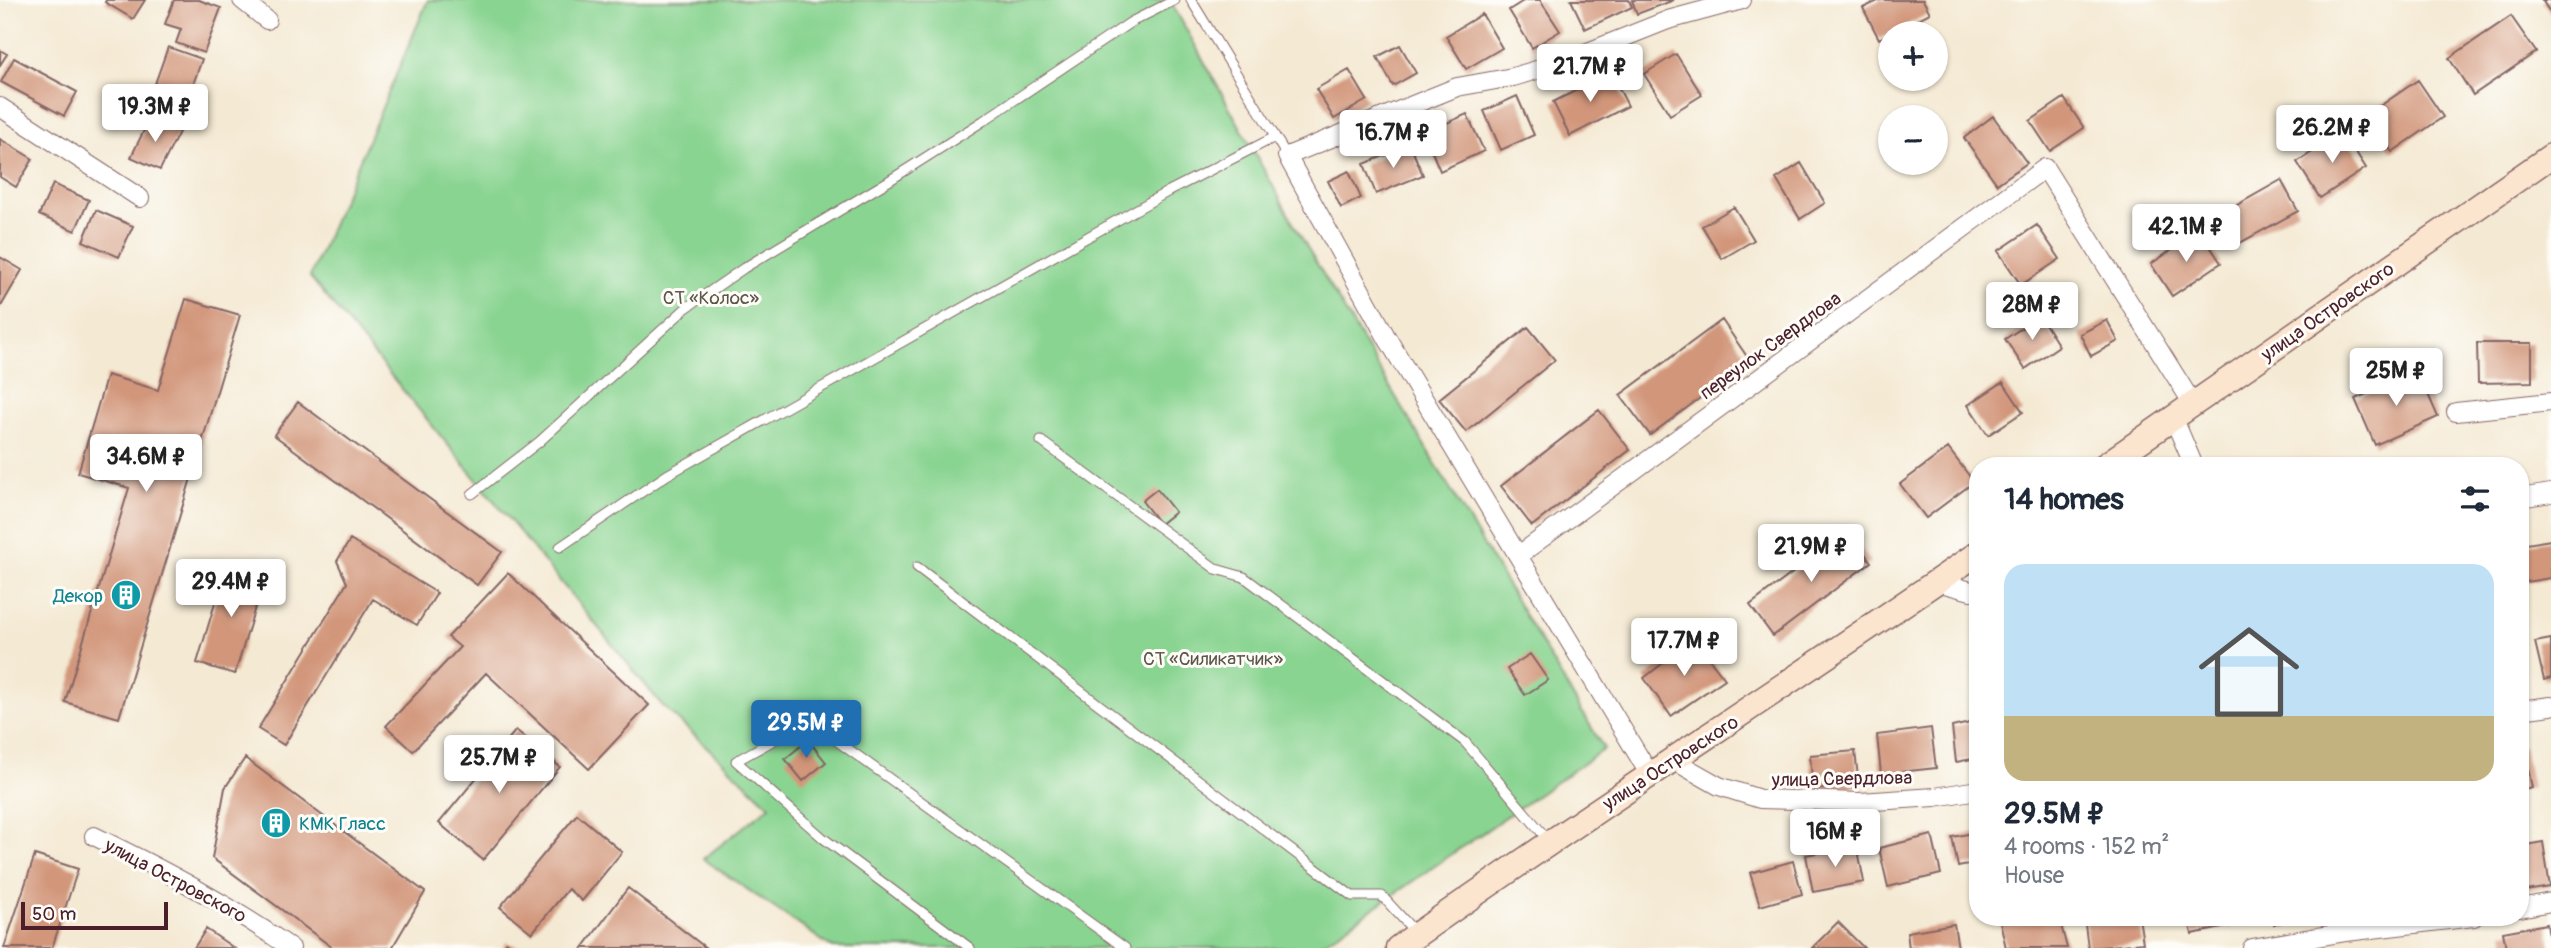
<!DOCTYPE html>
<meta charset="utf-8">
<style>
body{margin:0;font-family:Pangolin,sans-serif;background:#f6f6f7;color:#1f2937;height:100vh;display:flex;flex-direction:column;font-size:26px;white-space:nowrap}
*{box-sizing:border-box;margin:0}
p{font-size:23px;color:#747a83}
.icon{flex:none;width:38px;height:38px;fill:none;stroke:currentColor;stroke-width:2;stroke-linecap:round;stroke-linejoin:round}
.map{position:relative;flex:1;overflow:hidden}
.sheet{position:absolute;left:1969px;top:457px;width:560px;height:469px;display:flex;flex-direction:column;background:#fff;border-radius:28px;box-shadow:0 2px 5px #0004}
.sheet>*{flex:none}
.fabs{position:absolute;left:1878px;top:21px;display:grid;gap:14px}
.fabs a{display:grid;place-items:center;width:70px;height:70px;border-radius:50%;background:#fff;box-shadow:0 2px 5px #0004;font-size:35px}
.scale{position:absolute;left:21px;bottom:18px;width:147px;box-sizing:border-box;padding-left:7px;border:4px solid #4a1f2b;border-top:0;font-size:19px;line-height:24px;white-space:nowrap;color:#4a1f2b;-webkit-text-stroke:5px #fdfcf7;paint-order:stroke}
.price{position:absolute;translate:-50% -60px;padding:0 16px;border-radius:7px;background:#fff;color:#222;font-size:23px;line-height:46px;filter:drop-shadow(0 2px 4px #0008)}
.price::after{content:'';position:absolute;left:50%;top:42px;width:21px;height:16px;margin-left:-10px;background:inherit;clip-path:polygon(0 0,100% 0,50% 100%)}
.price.current{background:#1f6fb2;color:#fff}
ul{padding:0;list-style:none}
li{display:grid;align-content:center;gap:14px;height:371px;padding:0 35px}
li+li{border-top:2px solid #e0e1e3}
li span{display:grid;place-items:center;height:217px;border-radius:21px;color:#555}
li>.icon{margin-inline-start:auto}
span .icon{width:126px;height:126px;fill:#fffc;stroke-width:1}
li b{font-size:30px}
h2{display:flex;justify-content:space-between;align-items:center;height:84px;padding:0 35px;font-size:30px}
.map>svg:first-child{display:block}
.green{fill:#89d491;stroke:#6a7a5e;stroke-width:2}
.building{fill:#d2967a}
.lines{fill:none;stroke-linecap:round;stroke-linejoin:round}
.lane-casing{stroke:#866666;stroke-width:11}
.street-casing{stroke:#866666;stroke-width:20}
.secondary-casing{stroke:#866666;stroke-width:27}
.lane{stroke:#fff;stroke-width:9}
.street{stroke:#fff;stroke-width:18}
.secondary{stroke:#fce5cf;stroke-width:24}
.labels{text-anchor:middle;stroke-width:6;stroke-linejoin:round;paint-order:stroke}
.park-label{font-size:19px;fill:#5d554a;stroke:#fdfcf7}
.street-label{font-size:19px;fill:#4a1f2b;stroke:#fdfcf7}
.culture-label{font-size:19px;fill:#0d838f;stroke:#fdfcf7;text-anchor:end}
</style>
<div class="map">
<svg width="2551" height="948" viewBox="0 0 2551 948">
<rect width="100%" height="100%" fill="#fdfcf7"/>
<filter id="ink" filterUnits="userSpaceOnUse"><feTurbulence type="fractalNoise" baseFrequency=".0143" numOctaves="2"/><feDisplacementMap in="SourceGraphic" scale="14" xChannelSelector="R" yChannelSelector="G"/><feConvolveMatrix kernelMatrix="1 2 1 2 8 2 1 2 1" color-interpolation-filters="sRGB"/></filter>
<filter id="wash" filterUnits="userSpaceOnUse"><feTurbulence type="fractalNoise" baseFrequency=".00686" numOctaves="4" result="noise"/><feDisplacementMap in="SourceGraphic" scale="28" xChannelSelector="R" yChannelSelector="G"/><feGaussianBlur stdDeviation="1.57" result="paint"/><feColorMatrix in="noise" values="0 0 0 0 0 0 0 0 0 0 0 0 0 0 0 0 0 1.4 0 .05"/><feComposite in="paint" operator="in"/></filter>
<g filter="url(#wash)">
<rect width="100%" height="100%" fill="#f4e9d3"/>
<path class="green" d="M 428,0 L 1170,0 L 1300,235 L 1604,749 L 1316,948 L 833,948 L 703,859 L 770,806 L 661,704 L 310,277 Z"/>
<g id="blocks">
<path class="building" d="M 106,0 L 145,0 L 133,19 L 105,2 Z
M 174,0 L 199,0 L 221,8 L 204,53 L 176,43 L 181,29 L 165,24 Z
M 1525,0 L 1540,0 L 1560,31 L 1532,48 L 1509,10 Z
M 1571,0 L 1629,0 L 1632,7 L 1585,29 Z
M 1632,0 L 1674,0 L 1637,14 Z
M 1880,0 L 1923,0 L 1930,13 L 1879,39 L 1863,8 Z
M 2542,0 L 2551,0 L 2551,14 Z
M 1482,14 L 1502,48 L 1466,69 L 1446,36 Z
M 2511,16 L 2536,52 L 2473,95 L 2449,58 Z
M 1400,45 L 1416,73 L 1393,86 L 1377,57 Z
M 168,47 L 202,59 L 184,110 L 150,98 Z
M 0,50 L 7,54 L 0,65 Z
M 1676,54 L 1702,95 L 1670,115 L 1644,74 Z
M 14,58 L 77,92 L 64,116 L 1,82 Z
M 1349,70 L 1367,100 L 1334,119 L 1316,89 Z
M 1611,73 L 1628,106 L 1570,136 L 1553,102 Z
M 2418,80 L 2443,117 L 2392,152 L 2367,115 Z
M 1517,96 L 1534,135 L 1501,150 L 1484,111 Z
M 2064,98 L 2084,128 L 2050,151 L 2030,121 Z
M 1467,114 L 1484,151 L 1440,171 L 1424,133 Z
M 1993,116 L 2027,163 L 1997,184 L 1964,138 Z
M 150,118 L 179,132 L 160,170 L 131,157 Z
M 2343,132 L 2366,168 L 2320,198 L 2297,162 Z
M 0,139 L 33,159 L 16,187 L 0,177 Z
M 1410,145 L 1423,175 L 1376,194 L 1364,164 Z
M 1801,163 L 1825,203 L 1800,219 L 1776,179 Z
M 1349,171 L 1361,198 L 1341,208 L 1328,181 Z
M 2281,180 L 2298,211 L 2240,243 L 2223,213 Z
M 53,184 L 89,200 L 75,231 L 39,215 Z
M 1734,207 L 1754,240 L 1722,259 L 1702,226 Z
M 96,210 L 133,226 L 119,257 L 83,241 Z
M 2037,225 L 2060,259 L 2021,285 L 1998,251 Z
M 2200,231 L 2221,263 L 2172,296 L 2151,264 Z
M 0,257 L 22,270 L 0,308 Z
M 186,299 L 240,315 L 119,718 L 65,702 L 129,488 L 78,473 L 107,375 L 158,390 Z
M 2040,316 L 2059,346 L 2025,369 L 2005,339 Z
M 1722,320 L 1750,361 L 1650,435 L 1620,395 Z
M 2107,320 L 2118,341 L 2091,356 L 2080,334 Z
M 1528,327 L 1555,360 L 1466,432 L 1439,399 Z
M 2477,343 L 2532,343 L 2532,382 L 2478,383 Z
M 2418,371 L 2438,417 L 2375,445 L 2355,399 Z
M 2003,382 L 2023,412 L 1988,435 L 1968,405 Z
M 298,402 L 502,552 L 477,585 L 274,435 Z
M 1599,410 L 1630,450 L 1532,526 L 1501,486 Z
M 1948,448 L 1974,482 L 1926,518 L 1900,484 Z
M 1157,489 L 1175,512 L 1160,524 L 1142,501 Z
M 1848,531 L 1871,562 L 1773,636 L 1750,605 Z
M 350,540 L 437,593 L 417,625 L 373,599 L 284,745 L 258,729 L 347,583 L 337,561 Z
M 2551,540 L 2551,578 L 2525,582 L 2520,545 Z
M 227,563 L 265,574 L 235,674 L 197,663 Z
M 508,573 L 649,705 L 589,769 L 486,673 L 413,751 L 386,726 L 460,647 L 448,637 Z
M 1694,639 L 1725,679 L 1671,716 L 1644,678 Z
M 2551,639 L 2551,678 L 2544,680 L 2535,642 Z
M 1530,654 L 1548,680 L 1525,695 L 1507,669 Z
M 1978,721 L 1978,758 L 1956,762 L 1952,727 Z
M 1931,728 L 1936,768 L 1881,774 L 1877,735 Z
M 516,730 L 560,767 L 483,860 L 439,823 Z
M 808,740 L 826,762 L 803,781 L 785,759 Z
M 2520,747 L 2524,747 L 2532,788 L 2520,791 Z
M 1855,751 L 1859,786 L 1813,790 L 1810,755 Z
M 245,758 L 425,892 L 392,948 L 333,948 L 212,858 L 225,788 Z
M 577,814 L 622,852 L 582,901 L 568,889 L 532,933 L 500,907 Z
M 1978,832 L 1978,863 L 1958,867 L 1952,837 Z
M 1932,835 L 1941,874 L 1888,887 L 1879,848 Z
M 2543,842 L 2550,887 L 2520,892 L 2520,846 Z
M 1857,845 L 1864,882 L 1813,892 L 1806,855 Z
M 35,855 L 78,869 L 52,948 L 4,948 Z
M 1793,861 L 1802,894 L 1760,906 L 1750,873 Z
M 628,888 L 706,948 L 583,948 Z
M 1999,917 L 2059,917 L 2067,948 L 2006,948 Z
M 2084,917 L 2139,917 L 2143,943 L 2088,948 Z
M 2188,917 L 2240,917 L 2242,924 L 2192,934 Z
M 2273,917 L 2304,917 L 2304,918 L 2274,924 Z
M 1838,922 L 1864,948 L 1812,948 Z
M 1954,924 L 1958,948 L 1909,948 L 1907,932 Z
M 2547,924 L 2551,948 L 2506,948 L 2503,932 Z
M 206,929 L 234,948 L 194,948 Z
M 506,942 L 522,948 L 504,948 Z"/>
</g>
</g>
<g filter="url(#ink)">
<use href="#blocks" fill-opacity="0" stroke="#866666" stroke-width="2"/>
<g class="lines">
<g class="lane-casing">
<path id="lane" d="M 1191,0 L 1287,156
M 1041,441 L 1216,569 L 1244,577 L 1465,742 L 1548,840
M 472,494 L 539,442 L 686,308 L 744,268 L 887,182 L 983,121 L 1131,22 L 1175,0
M 560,547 L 667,475 L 1169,191 L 1275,137
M 917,567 L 1352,896 L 1382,896 L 1415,932
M 970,948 L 823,838 L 736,761 L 805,723 L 819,728 L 1125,948"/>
</g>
<g class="street-casing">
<path id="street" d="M 242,0 L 267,20
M 0,107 L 140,198
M 2456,412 L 2551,402
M 2173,417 L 2194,466
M 2520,498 L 2551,493
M 1519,555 L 2045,168 L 2193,404
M 1937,582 L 1971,591 L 1978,589
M 2520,710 L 2551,706
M 1673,760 L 1719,786 L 1760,799 L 1860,802 L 1935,797 L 1978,790
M 1650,775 L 1387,338 L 1287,156 L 1457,87 L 1513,77 L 1560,63 L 1668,20 L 1742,0
M 94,836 C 164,870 228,904 291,948
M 2520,908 L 2551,902
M 2252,948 L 2346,932 L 2474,917"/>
</g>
<g class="secondary-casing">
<path id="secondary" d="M 2104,466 L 2551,156
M 1398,948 C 1588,813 1785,687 1978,553"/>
</g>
<use href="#lane" class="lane"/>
<use href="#street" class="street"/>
<use href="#secondary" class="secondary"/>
</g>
</g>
<defs>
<g id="building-disc" transform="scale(1.575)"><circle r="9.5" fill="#0f9aa8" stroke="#fdfcf7"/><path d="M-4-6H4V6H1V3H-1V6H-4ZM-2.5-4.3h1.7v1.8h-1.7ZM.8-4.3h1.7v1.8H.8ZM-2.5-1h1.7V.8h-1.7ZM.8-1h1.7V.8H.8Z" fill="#fff"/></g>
</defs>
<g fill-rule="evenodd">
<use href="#building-disc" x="126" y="595"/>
<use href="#building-disc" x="276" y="823"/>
</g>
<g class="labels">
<g class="park-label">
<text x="711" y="304">СТ «Колос»</text>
<text x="1213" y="665">СТ «Силикатчик»</text>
</g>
<g class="street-label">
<text transform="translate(2327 311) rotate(-35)" y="7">улица Островского</text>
<text transform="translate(1770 345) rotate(-36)" y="7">переулок Свердлова</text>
<text transform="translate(1670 762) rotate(-33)" y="7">улица Островского</text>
<text transform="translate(1842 778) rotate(-1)" y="7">улица Свердлова</text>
<text transform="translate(176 880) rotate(28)" y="7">улица Островского</text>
</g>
<g class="culture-label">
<text x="103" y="602">Декор</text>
<text x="299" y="830" text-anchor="start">КМК Гласс</text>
</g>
</g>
</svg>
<div class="fabs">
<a>+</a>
<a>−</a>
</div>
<div class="scale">50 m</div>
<b class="price" style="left:1590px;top:104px">21.7M ₽</b>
<b class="price" style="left:155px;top:144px">19.3M ₽</b>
<b class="price" style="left:2332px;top:165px">26.2M ₽</b>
<b class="price" style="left:1393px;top:170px">16.7M ₽</b>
<b class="price" style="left:2186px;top:264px">42.1M ₽</b>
<b class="price" style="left:2032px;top:342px">28M ₽</b>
<b class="price" style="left:2396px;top:408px">25M ₽</b>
<b class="price" style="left:146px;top:494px">34.6M ₽</b>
<b class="price" style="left:1811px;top:584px">21.9M ₽</b>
<b class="price" style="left:231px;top:619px">29.4M ₽</b>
<b class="price" style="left:1684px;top:678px">17.7M ₽</b>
<b class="price current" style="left:806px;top:760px">29.5M ₽</b>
<b class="price" style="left:499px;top:795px">25.7M ₽</b>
<b class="price" style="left:1835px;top:869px">16M ₽</b>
<section class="sheet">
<h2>14 homes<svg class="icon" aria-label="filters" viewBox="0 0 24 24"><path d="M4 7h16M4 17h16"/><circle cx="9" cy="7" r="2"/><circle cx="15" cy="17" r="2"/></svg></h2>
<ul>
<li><span style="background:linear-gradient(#bfe0f5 70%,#c2b280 0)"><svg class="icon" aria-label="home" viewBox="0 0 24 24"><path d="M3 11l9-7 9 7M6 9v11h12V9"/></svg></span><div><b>29.5M ₽</b><p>4 rooms · 152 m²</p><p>House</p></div></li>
</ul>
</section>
</div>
